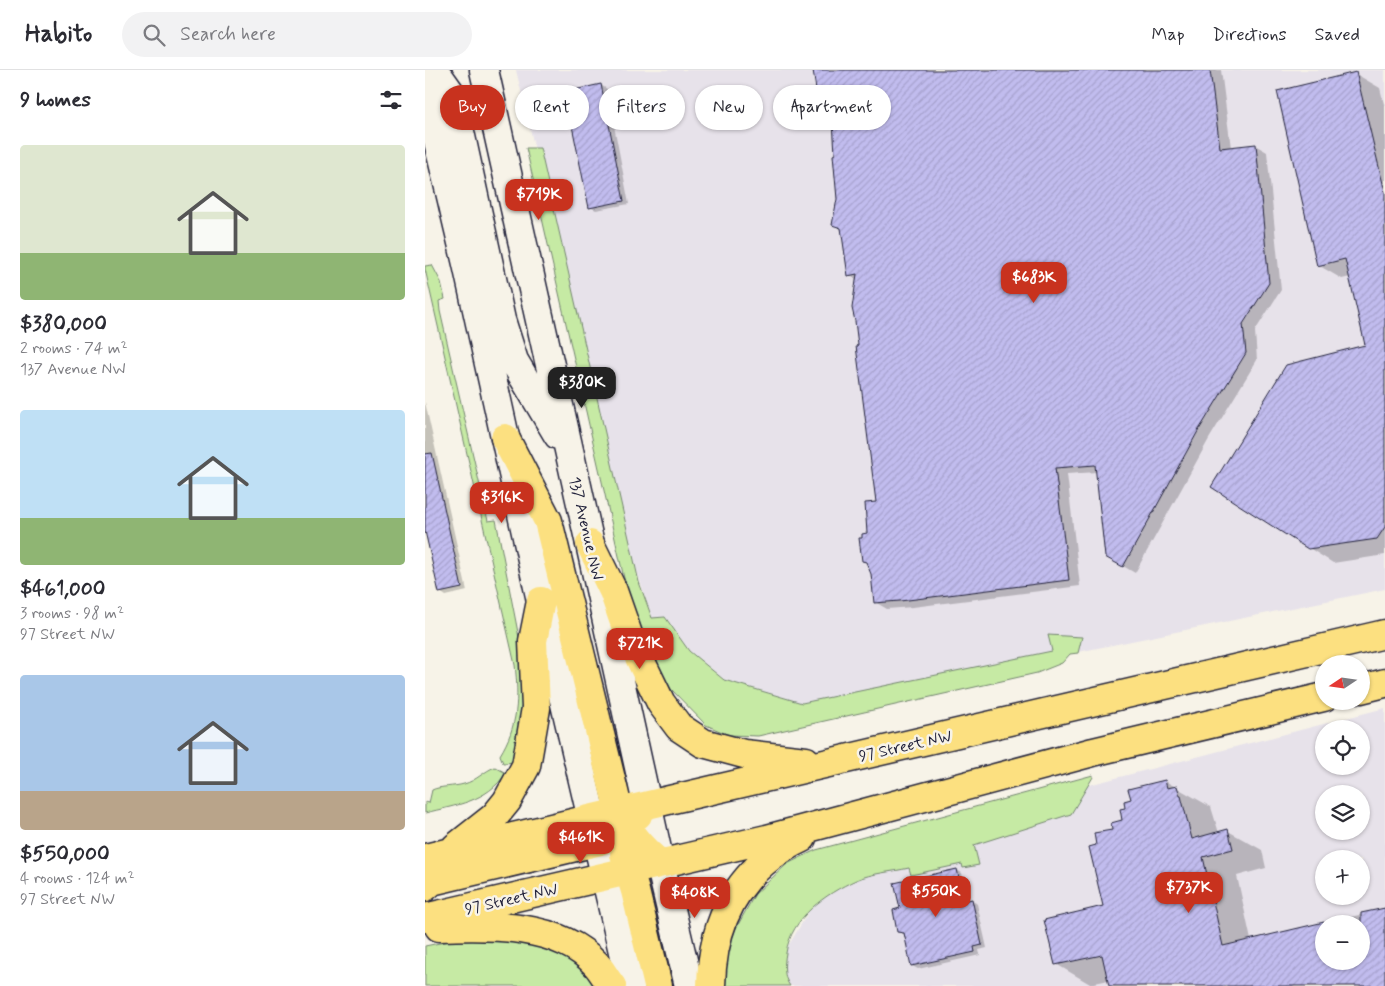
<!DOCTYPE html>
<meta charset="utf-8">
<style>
body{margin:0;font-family:Mynerve,sans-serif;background:#f2f2f3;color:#2b2b33;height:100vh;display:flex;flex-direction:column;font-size:19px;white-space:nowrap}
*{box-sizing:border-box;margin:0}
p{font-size:16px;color:#7c7c81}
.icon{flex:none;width:28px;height:28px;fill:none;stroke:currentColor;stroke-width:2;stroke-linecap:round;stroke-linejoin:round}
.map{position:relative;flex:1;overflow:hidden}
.drawer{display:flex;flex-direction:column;background:#fff;width:425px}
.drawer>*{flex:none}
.top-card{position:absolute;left:15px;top:15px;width:475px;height:45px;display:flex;gap:10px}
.needle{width:32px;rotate:257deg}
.controls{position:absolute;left:890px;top:585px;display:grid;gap:10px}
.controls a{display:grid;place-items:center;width:55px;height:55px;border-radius:50%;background:#fff;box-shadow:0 1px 4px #0004;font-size:25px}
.price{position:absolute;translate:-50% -42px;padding:0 11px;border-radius:10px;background:#c8321e;color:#fff;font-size:16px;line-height:32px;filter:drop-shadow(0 1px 2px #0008)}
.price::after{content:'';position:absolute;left:50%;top:30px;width:15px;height:11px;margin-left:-8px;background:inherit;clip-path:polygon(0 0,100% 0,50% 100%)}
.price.active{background:#222;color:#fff}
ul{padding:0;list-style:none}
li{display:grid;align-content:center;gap:10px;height:265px;padding:0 20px}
li span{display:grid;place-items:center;height:155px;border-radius:5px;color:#555}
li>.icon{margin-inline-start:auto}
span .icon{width:90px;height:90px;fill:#fffc;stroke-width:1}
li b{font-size:21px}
h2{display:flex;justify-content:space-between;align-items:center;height:60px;padding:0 20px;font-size:21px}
.chip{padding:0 18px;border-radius:22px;background:#fff;box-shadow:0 1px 4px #0004;font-size:18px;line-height:45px}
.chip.active{background:#c8321e;color:#fff}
header{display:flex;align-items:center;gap:30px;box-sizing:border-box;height:70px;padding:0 25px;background:#fff;border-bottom:1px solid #e1e1e2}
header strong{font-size:24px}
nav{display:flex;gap:28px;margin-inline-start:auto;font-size:18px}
.search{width:350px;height:45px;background:#f2f2f3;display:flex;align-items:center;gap:12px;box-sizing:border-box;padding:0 18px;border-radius:28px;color:#7c7c81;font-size:19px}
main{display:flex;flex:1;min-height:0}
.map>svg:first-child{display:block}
.built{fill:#e7e2ea;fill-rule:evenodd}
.grass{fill:#c6eaa4;stroke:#748670}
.shadow{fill:#0003;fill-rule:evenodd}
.building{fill:url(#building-hatch);stroke:#22223b}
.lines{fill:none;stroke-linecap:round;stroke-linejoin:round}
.secondary-casing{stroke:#22223b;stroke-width:31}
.primary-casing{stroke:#22223b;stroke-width:31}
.secondary{stroke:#f7f3e8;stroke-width:28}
.primary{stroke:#fce080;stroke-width:28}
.labels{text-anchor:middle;stroke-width:5;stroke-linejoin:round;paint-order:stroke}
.street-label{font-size:16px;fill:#22223b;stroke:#f7f3e8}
</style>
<header>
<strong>Habito</strong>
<div class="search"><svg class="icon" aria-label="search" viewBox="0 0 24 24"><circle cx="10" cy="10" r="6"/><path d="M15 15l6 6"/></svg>Search here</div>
<nav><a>Map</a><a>Directions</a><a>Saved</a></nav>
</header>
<main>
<section class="drawer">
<h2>9 homes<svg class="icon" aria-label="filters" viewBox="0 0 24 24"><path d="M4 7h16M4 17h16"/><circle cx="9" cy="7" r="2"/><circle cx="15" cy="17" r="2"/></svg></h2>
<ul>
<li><span style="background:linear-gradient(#dfe7d0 70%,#8fb573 0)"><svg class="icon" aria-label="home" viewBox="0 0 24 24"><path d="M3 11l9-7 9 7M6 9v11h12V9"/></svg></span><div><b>$380,000</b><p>2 rooms · 74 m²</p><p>137 Avenue NW</p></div></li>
<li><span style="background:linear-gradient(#bfe0f5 70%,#8fb573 0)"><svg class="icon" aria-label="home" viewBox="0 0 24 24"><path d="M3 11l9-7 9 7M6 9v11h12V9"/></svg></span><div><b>$461,000</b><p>3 rooms · 98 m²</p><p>97 Street NW</p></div></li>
<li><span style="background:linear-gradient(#a9c7e8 75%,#b9a48a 0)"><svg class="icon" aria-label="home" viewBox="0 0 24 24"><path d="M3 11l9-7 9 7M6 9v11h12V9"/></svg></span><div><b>$550,000</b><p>4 rooms · 124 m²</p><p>97 Street NW</p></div></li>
</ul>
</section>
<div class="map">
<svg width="960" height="916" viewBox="0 0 960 916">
<defs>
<pattern id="building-hatch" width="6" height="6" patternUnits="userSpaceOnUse" patternTransform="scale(1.25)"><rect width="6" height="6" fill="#c1bcee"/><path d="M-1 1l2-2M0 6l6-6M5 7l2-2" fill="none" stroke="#a6a1cd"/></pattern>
</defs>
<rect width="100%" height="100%" fill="#f7f3e8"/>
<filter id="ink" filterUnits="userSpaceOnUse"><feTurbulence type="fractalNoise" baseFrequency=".02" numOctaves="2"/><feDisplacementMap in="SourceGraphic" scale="10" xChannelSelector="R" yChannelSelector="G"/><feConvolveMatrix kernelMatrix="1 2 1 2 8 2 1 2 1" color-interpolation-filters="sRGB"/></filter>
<g filter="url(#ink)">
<path class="built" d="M 91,0 L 960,0 L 960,519 L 410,632 L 377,633 L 299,610 L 264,581 L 240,547 L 227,549 L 205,479 Z
M 960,638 L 960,916 L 339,916 L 422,778 ZM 899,659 L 936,659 L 936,696 L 899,696 ZM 899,724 L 936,724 L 936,761 L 899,761 ZM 899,789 L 936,789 L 936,826 L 899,826 ZM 899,854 L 936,854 L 936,891 L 899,891 Z"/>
<path class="grass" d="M 101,78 L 115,78 L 214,512 L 227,548 L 240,547 L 264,581 L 299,610 L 377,633 L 627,581 L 623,565 L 657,567 L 653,583 L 645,584 L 637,593 L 612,603 L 333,666 L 304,665 L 281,655 L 246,619 L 229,588 L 215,557 L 201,517 Z
M 7,195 L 16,212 L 20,229 L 14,231 L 15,241 L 63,451 L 71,450 L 96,578 L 100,627 L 93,692 L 78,693 L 75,685 C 93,656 94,628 90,595 L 0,199 L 0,196 Z
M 70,697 L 81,703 C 62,732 31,735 0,743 L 0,732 L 4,733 L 7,720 C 15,716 29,717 39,714 C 51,711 59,701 70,697 Z
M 668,705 L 668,707 L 646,744 L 549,775 L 554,795 L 538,798 L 537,794 L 486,805 L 484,798 C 467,802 447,803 431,810 C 400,824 366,848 361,883 C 359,894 358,907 365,916 L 294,916 L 299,880 L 330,824 L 362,794 L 391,780 Z
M 54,865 L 136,880 L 161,899 L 171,916 L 0,916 L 0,876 Z"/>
<path class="shadow" d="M 391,0 L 796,0 L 806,78 L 830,75 L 842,82 L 856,220 L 830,261 L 832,290 L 784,369 L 710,503 L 681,486 L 672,402 L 642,404 L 655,516 L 488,537 L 462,539 L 450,532 L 443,464 L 452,433 L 434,275 L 432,210 L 424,205 L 417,160 L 408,154 L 413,129 L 409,53 L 396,44 Z
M 931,4 L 955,18 L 960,38 L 960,485 L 908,493 L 884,478 L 942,276 L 925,207 L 917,209 L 893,195 Z
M 176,15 L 182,19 L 204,134 L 171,140 L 165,137 Z
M 0,332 L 42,521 L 21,526 L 15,522 L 0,462 Z
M 740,711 L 786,737 L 794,763 L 803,761 L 837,780 L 841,798 L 812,806 L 826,870 L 960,839 L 960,916 L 685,916 L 684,910 L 665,914 L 631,894 L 680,837 L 673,776 L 699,751 L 701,739 L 707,730 ZM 899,854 L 936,854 L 936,891 L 899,891 Z
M 532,800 L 537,803 L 543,831 L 547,830 L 552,834 L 562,878 L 554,880 L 555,885 L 493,899 L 487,896 L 481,865 L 473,862 L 477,839 Z"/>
<path class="building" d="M 388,0 L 785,0 L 795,78 L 831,74 L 844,213 L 818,254 L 821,283 L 772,363 L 698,497 L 680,487 L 670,395 L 630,398 L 644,510 L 475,531 L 449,533 L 446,504 L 441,492 L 437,491 L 434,468 L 437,468 L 437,464 L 442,463 L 440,433 L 451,432 L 431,276 L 433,275 L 430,251 L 427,238 L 432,204 L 423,206 L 416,158 L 407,155 L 412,129 L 408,85 L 410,84 L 408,51 L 404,52 L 402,45 L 395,45 Z
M 931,2 L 960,122 L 960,457 L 952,469 L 883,479 L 786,417 L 861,295 L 940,275 L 920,189 L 892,196 L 852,21 Z
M 176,14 L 199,131 L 164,138 L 140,22 Z
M 7,383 L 37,518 L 14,523 L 0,461 L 0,384 Z
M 740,710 L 742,718 L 752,716 L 755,726 L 756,726 L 767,769 L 803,759 L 808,779 L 778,787 L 798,876 L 899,852 L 899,891 L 936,891 L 936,843 L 960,838 L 960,916 L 684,916 L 677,885 L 630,895 L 619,850 L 678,836 L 664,777 L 671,775 L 669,763 L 687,760 L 686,753 L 697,750 L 695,739 L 700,738 L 699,731 L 706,729 L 703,719 Z
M 532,799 L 539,831 L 547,829 L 557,875 L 549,877 L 550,882 L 486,896 L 479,863 L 472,862 L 468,840 L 475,838 L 469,813 Z"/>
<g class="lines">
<g class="secondary-casing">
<path id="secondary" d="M 59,0 L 165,474 L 235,793 L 264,916
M 0,1 L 15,8 L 27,25 L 76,250 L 89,291 L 133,365
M 0,16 L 42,194 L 116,531 L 206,916"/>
</g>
<g class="primary-casing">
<path id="primary" d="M 80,368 L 123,451 L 194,742 C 203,763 217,779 235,793
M 165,474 L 188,521 L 204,567 L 236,633 L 254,657 L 278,673 L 319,684 L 381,691
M 936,619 L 960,613
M 31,777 L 69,747 L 82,731 L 101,696 L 111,638 L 108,571 L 116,531
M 199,784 L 210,821 L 233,916
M 0,788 L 244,730 L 960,564
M 0,817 L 7,811 L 172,772 L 187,766 L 213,745
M 0,848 L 342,769 L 668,682 L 899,627
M 14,857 C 64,855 134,853 171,894 C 177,900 181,909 187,916
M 286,916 C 287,849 315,797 377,768"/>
</g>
<use href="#secondary" class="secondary"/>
<use href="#primary" class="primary"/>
</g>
</g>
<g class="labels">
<g class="street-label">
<text transform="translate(162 458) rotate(77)" y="6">137 Avenue NW</text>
<text transform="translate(480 675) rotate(-13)" y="6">97 Street NW</text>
<text transform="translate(86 828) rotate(-13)" y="6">97 Street NW</text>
</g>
</g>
</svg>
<div class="controls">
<a><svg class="needle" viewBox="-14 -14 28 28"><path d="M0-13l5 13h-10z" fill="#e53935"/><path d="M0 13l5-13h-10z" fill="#7c7c81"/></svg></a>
<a><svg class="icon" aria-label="locate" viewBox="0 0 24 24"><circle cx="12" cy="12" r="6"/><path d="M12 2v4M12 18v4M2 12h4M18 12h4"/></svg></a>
<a><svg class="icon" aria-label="layers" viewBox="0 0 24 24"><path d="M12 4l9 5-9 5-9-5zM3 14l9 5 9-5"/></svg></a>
<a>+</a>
<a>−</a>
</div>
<b class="price" style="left:114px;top:151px">$719K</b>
<b class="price" style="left:609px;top:234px">$683K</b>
<b class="price active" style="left:157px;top:339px">$380K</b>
<b class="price" style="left:77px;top:454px">$316K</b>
<b class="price" style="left:215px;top:600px">$721K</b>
<b class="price" style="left:156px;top:794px">$461K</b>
<b class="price" style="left:764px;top:844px">$737K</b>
<b class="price" style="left:511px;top:848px">$550K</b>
<b class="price" style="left:270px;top:849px">$408K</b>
<div class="top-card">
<a class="chip active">Buy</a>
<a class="chip">Rent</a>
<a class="chip">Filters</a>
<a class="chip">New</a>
<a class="chip">Apartment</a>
</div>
</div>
</main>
